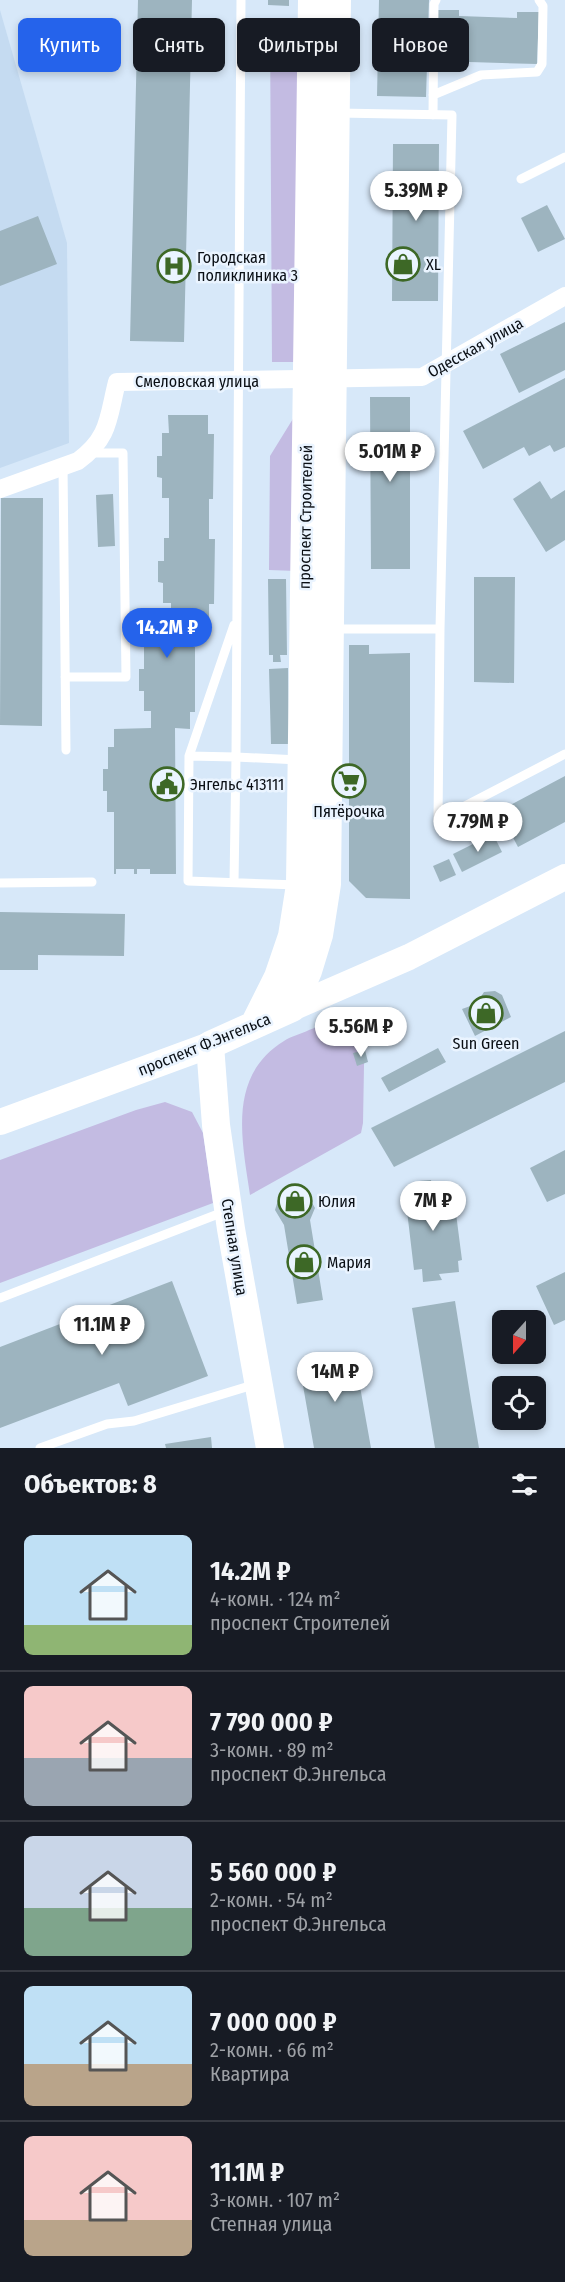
<!DOCTYPE html>
<html lang="ru">
<meta charset="utf-8">
<style>
body{margin:0;font-family:"Fira Sans Condensed",sans-serif;background:#242831;color:#f1f3f6;height:100vh;display:flex;flex-direction:column;font-size:22px;white-space:nowrap}
*{box-sizing:border-box;margin:0}
p{font-size:20px;color:#9ea1a6}
.icon{flex:none;width:33px;height:33px;fill:none;stroke:currentColor;stroke-width:2;stroke-linecap:round;stroke-linejoin:round}
.map{position:relative;height:1448px;overflow:hidden}
.side{display:flex;flex-direction:column;background:#171b24;flex:1}
.side>*{flex:none}
.hud{position:absolute;left:18px;top:18px;width:530px;height:54px;display:flex;gap:12px}
.needle{width:39px;rotate:201deg}
.controls{position:absolute;left:492px;top:1310px;display:grid;gap:12px}
.controls a{display:grid;place-items:center;width:54px;height:54px;border-radius:9px;background:#171b24;box-shadow:0 3px 9px #0003;font-size:30px}
.price{position:absolute;translate:-50% -51px;padding:0 14px;border-radius:21px;background:#fff;color:#222;font-size:20px;line-height:39px;filter:drop-shadow(0 2px 3px #0008)}
.price::after{content:'';position:absolute;left:50%;top:36px;width:18px;height:14px;margin-left:-9px;background:inherit;clip-path:polygon(0 0,100% 0,50% 100%)}
.price.on{background:#2563eb;color:#fff}
ul{padding:0;list-style:none}
li{display:flex;align-items:center;gap:18px;height:150px;padding:0 24px}
li+li{border-top:2px solid #363941}
li span{display:grid;place-items:center;flex:none;width:168px;height:120px;border-radius:9px;color:#555}
li>.icon{margin-inline-start:auto}
span .icon{width:72px;height:72px;fill:#fffc;stroke-width:1}
li b{font-size:26px}
h2{display:flex;justify-content:space-between;align-items:center;height:72px;padding:0 24px;font-size:26px}
.tag{padding:0 21px;border-radius:9px;background:#171b24;box-shadow:0 3px 9px #0003;font-size:21px;line-height:54px}
.tag.on{background:#2563eb;color:#fff}
.map>svg:first-child{display:block}
.built{fill:#c5dbf1}
.green{fill:#c3bbe2}
.building{fill:#9db4bf}
.lines{fill:none;stroke-linecap:round;stroke-linejoin:round}
.lane{stroke:#fff;stroke-width:9}
.street{stroke:#fff;stroke-width:18}
.secondary{stroke:#fff;stroke-width:26}
.primary{stroke:#fff;stroke-width:28}
.labels{text-anchor:middle;stroke-width:5;stroke-linejoin:round;paint-order:stroke}
.poi-label{font-size:16px;fill:#090e14;stroke:#eaf4ff;text-anchor:start}
.street-label{font-size:16px;fill:#090e14;stroke:#eaf4ff}
</style>
<div class="map">
<svg width="565" height="1448" viewBox="0 0 565 1448">
<rect width="100%" height="100%" fill="#d7e8f9"/>
<path class="built" d="M 0,10 L 67,243 L 69,443 L 0,468 Z"/>
<path class="green" d="M 300,23 L 299,362 L 272,362 L 270,27 Z
M 299,409 L 297,571 L 269,570 L 270,456 Z
M 365,1009 L 363,1123 L 361,1133 L 250,1195 C 242,1140 227,1076 284,1041 C 291,1036 301,1034 309,1030 C 328,1023 347,1016 365,1009 Z
M 165,1102 L 192,1112 L 203,1133 L 213,1203 L 0,1283 L 0,1160 L 136,1110 Z"/>
<path class="building" d="M 138,0 L 192,0 L 184,342 L 130,341 Z
M 268,0 L 289,0 L 289,6 L 268,5 Z
M 379,0 L 429,0 L 426,97 L 377,96 Z
M 438,10 L 459,10 L 459,16 L 517,18 L 517,12 L 539,12 L 537,64 L 437,61 Z
M 393,144 L 439,144 L 438,301 L 392,301 Z
M 547,205 L 565,239 L 538,252 L 521,218 Z
M 38,216 L 57,264 L 0,286 L 0,231 Z
M 565,322 L 565,370 L 519,393 L 500,354 Z
M 565,378 L 565,447 L 554,452 L 550,445 L 529,456 L 524,447 L 483,469 L 463,431 Z
M 370,397 L 410,397 L 410,569 L 371,569 Z
M 168,415 L 208,415 L 208,434 L 214,434 L 213,499 L 209,499 L 209,539 L 215,539 L 214,604 L 209,604 L 209,626 L 189,626 L 189,647 L 195,647 L 195,712 L 190,712 L 190,729 L 175,728 L 176,874 L 150,874 L 150,869 L 137,869 L 137,874 L 134,874 L 134,869 L 116,869 L 116,874 L 114,874 L 114,812 L 107,812 L 107,791 L 103,791 L 103,769 L 108,769 L 108,747 L 114,747 L 114,729 L 151,728 L 151,711 L 144,711 L 144,691 L 139,691 L 139,669 L 144,669 L 144,647 L 150,647 L 150,627 L 171,626 L 171,603 L 163,603 L 163,583 L 158,582 L 158,561 L 164,561 L 164,538 L 169,538 L 169,498 L 162,498 L 162,478 L 157,477 L 157,456 L 162,456 L 162,433 L 169,433 Z
M 540,481 L 551,499 L 565,490 L 565,540 L 546,552 L 513,499 Z
M 113,494 L 115,546 L 98,547 L 96,495 Z
M 1,498 L 43,498 L 42,726 L 0,725 Z
M 474,577 L 515,577 L 514,683 L 474,682 Z
M 268,579 L 286,579 L 287,655 L 280,655 L 281,662 L 273,662 L 273,655 L 269,655 Z
M 349,645 L 369,645 L 369,654 L 410,653 L 410,899 L 366,898 L 349,881 Z
M 288,668 L 289,744 L 271,744 L 269,669 Z
M 565,776 L 565,822 L 518,847 L 499,811 Z
M 493,834 L 502,852 L 462,872 L 453,854 Z
M 449,859 L 456,875 L 440,882 L 433,866 Z
M 0,912 L 125,914 L 124,956 L 38,955 L 38,970 L 0,970 Z
M 495,991 L 502,995 L 511,1017 L 475,1036 L 462,1009 L 476,1004 L 484,992 Z
M 565,1031 L 565,1082 L 394,1167 L 371,1128 Z
M 438,1048 L 446,1062 L 389,1092 L 381,1078 Z
M 365,1050 L 368,1062 L 357,1066 L 353,1053 Z
M 565,1150 L 565,1194 L 547,1202 L 530,1168 Z
M 431,1180 L 433,1190 L 447,1189 L 448,1199 L 454,1198 L 462,1260 L 458,1261 L 459,1272 L 439,1274 L 442,1280 L 423,1282 L 422,1269 L 414,1270 L 405,1194 L 421,1192 L 419,1181 Z
M 295,1187 L 307,1194 L 315,1208 L 310,1220 L 323,1300 L 297,1304 L 284,1225 L 275,1210 L 280,1194 Z
M 565,1272 L 565,1320 L 554,1325 L 536,1286 Z
M 172,1281 L 208,1376 L 128,1406 L 119,1383 L 0,1428 L 0,1347 Z
M 455,1301 L 471,1401 L 479,1448 L 435,1448 L 412,1308 Z
M 354,1353 L 371,1448 L 314,1448 L 299,1363 Z
M 211,1437 L 212,1448 L 166,1448 L 165,1444 Z"/>
<g class="lines">
<path class="lane" d="M 241,0 L 236,757 L 299,760
M 433,95 L 481,75 L 537,72 L 542,64 L 543,6 L 539,0
M 338,113 L 452,115 L 440,629
M 433,115 L 434,4 L 436,0
M 521,179 L 565,157
M 63,466 L 66,750
M 333,629 L 440,629 L 438,820 L 565,754
M 65,677 L 126,677 L 123,453 L 89,453
M 189,756 L 234,625
M 234,882 L 236,757 L 189,756 L 188,881 L 298,885
M 0,883 L 92,882
M 0,1298 L 226,1211
M 40,1448 L 107,1424 L 134,1421 L 256,1384"/>
<path class="street" d="M 0,489 L 78,461 C 110,438 108,417 117,382 L 422,377 L 565,296"/>
<path class="secondary" d="M 292,1008 L 409,957 L 565,877
M 0,1122 L 210,1045"/>
<path class="primary" d="M 254,1025 L 278,977 L 292,936 L 300,885 L 312,0
M 270,1448 L 231,1229 L 216,1125 L 210,1045 L 292,1008 L 308,971 L 319,935 L 327,884 L 337,0"/>
</g>
<defs>
<g id="shop-ring" transform="scale(1.725)"><circle r="9.5" fill="#eaf4ff" stroke="#3d6826" stroke-width="1.5"/><path d="M-5-2.5h2.3a2.7 3.5 0 0 1 5.4 0H5L5.5 6h-11ZM-1.5-2.5h3a1.5 2.3 0 0 0-3 0Z" fill="#3d6826"/></g>
<g id="hospital-ring" transform="scale(1.725)"><circle r="9.5" fill="#eaf4ff" stroke="#3d6826" stroke-width="1.5"/><path d="M-5-5h3v3.5h4V-5h3V5h-3V1.5h-4V5h-3Z" fill="#3d6826"/></g>
<g id="supermarket-ring" transform="scale(1.725)"><circle r="9.5" fill="#eaf4ff" stroke="#3d6826" stroke-width="1.5"/><path d="M-6-5.5h2.5l.6 2H6L4.5 2H-2.5L-4.4-4H-6ZM-1.5 3.2a1.3 1.3 0 1 0 .1 0ZM3 3.2a1.3 1.3 0 1 0 .1 0Z" fill="#3d6826"/></g>
<g id="civic-ring" transform="scale(1.725)"><circle r="9.5" fill="#eaf4ff" stroke="#3d6826" stroke-width="1.5"/><path d="M-.6-6.5H3V-4.5H.6V-3L4-1V1h2V6H-6V1h2V-1L-.6-3ZM-1.2 2.5V6h2.4V2.5Z" fill="#3d6826"/></g>
</defs>
<g fill-rule="evenodd">
<use href="#shop-ring" x="403" y="264"/>
<use href="#hospital-ring" x="174" y="266"/>
<use href="#supermarket-ring" x="349" y="781"/>
<use href="#civic-ring" x="167" y="784"/>
<use href="#shop-ring" x="486" y="1013"/>
<use href="#shop-ring" x="295" y="1201"/>
<use href="#shop-ring" x="304" y="1262"/>
</g>
<g class="labels">
<g class="poi-label">
<text x="197" y="263">Городская<tspan x="197" dy="18">поликлиника 3</tspan></text>
<text x="426" y="270">XL</text>
<text x="190" y="790">Энгельс 413111</text>
<text x="349" y="817" text-anchor="middle">Пятёрочка</text>
<text x="486" y="1049" text-anchor="middle">Sun Green</text>
<text x="318" y="1207">Юлия</text>
<text x="327" y="1268">Мария</text>
</g>
<g class="street-label">
<text transform="translate(475 347) rotate(-29)" y="6">Одесская улица</text>
<text x="197" y="387">Смеловская улица</text>
<text transform="translate(305 517) rotate(-89)" y="6">проспект Строителей</text>
<text transform="translate(204 1044) rotate(-22)" y="6">проспект Ф.Энгельса</text>
<text transform="translate(235 1247) rotate(81)" y="6">Степная улица</text>
</g>
</g>
</svg>
<div class="controls">
<a><svg class="needle" viewBox="-14 -14 28 28"><path d="M0-13l5 13h-10z" fill="#e53935"/><path d="M0 13l5-13h-10z" fill="#9ea1a6"/></svg></a>
<a><svg class="icon" aria-label="locate" viewBox="0 0 24 24"><circle cx="12" cy="12" r="6"/><path d="M12 2v4M12 18v4M2 12h4M18 12h4"/></svg></a>
</div>
<b class="price" style="left:416px;top:222px">5.39M ₽</b>
<b class="price" style="left:390px;top:483px">5.01M ₽</b>
<b class="price on" style="left:167px;top:659px">14.2M ₽</b>
<b class="price" style="left:478px;top:853px">7.79M ₽</b>
<b class="price" style="left:361px;top:1058px">5.56M ₽</b>
<b class="price" style="left:433px;top:1232px">7M ₽</b>
<b class="price" style="left:102px;top:1356px">11.1M ₽</b>
<b class="price" style="left:335px;top:1403px">14M ₽</b>
<div class="hud">
<a class="tag on">Купить</a>
<a class="tag">Снять</a>
<a class="tag">Фильтры</a>
<a class="tag">Новое</a>
</div>
</div>
<section class="side">
<h2>Объектов: 8<svg class="icon" aria-label="filters" viewBox="0 0 24 24"><path d="M4 7h16M4 17h16"/><circle cx="9" cy="7" r="2"/><circle cx="15" cy="17" r="2"/></svg></h2>
<ul>
<li><span style="background:linear-gradient(#bfe0f5 75%,#8fb573 0)"><svg class="icon" aria-label="home" viewBox="0 0 24 24"><path d="M3 11l9-7 9 7M6 9v11h12V9"/></svg></span><div><b>14.2M ₽</b><p>4-комн. · 124 m²</p><p>проспект Строителей</p></div></li>
<li><span style="background:linear-gradient(#f6c9c9 60%,#9aa5b1 0)"><svg class="icon" aria-label="home" viewBox="0 0 24 24"><path d="M3 11l9-7 9 7M6 9v11h12V9"/></svg></span><div><b>7 790 000 ₽</b><p>3-комн. · 89 m²</p><p>проспект Ф.Энгельса</p></div></li>
<li><span style="background:linear-gradient(#c9d6e8 60%,#7fa58c 0)"><svg class="icon" aria-label="home" viewBox="0 0 24 24"><path d="M3 11l9-7 9 7M6 9v11h12V9"/></svg></span><div><b>5 560 000 ₽</b><p>2-комн. · 54 m²</p><p>проспект Ф.Энгельса</p></div></li>
<li><span style="background:linear-gradient(#bfe0f5 65%,#b9a48a 0)"><svg class="icon" aria-label="home" viewBox="0 0 24 24"><path d="M3 11l9-7 9 7M6 9v11h12V9"/></svg></span><div><b>7 000 000 ₽</b><p>2-комн. · 66 m²</p><p>Квартира</p></div></li>
<li><span style="background:linear-gradient(#f6c9c9 70%,#b9a48a 0)"><svg class="icon" aria-label="home" viewBox="0 0 24 24"><path d="M3 11l9-7 9 7M6 9v11h12V9"/></svg></span><div><b>11.1M ₽</b><p>3-комн. · 107 m²</p><p>Степная улица</p></div></li>
</ul>
</section>
